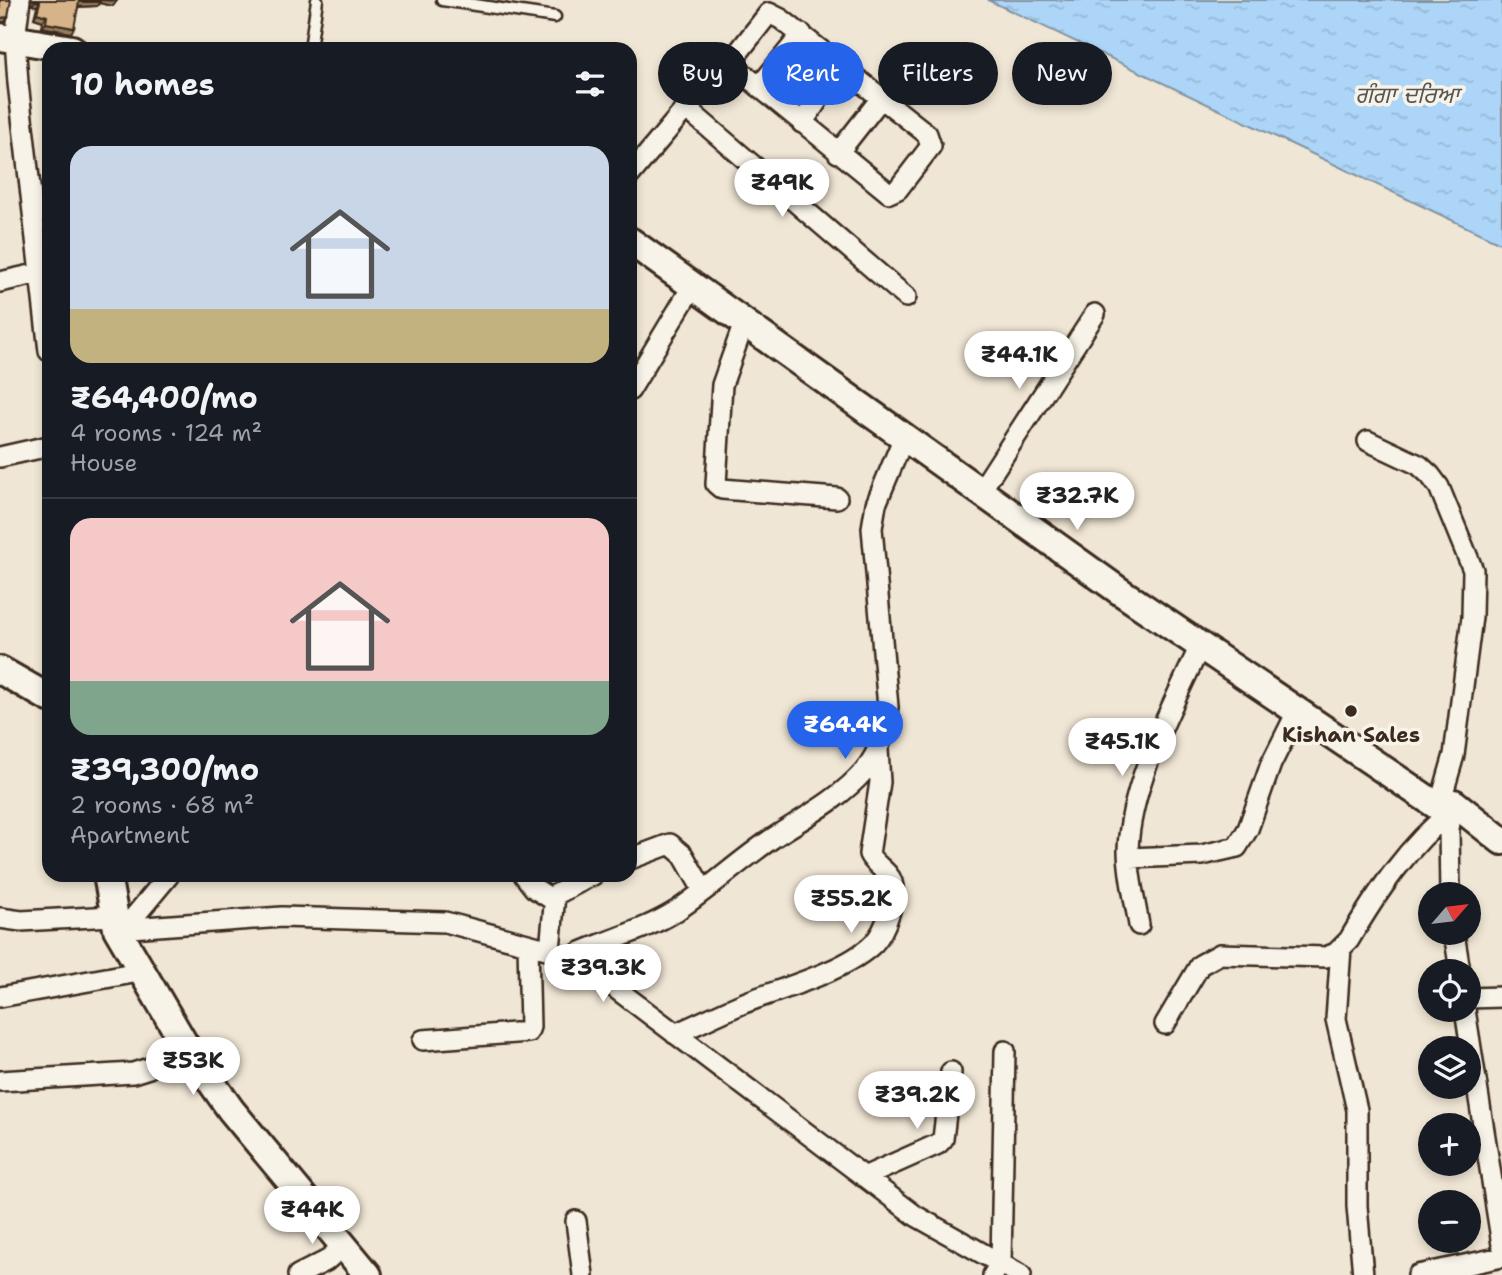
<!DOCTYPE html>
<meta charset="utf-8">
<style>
body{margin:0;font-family:"Shantell Sans","Noto Sans Gurmukhi",sans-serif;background:#242831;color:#f1f3f6;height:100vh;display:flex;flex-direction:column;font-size:26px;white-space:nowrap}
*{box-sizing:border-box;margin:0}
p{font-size:23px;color:#9ea1a6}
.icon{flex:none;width:38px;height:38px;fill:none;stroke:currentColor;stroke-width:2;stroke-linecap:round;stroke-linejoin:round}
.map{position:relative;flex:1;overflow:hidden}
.side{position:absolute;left:42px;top:42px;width:595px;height:840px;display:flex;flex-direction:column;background:#171b24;border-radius:21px;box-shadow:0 4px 10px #0003}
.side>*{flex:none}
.hud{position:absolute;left:658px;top:42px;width:665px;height:63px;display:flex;gap:14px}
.needle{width:46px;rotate:62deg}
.fabs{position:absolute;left:1418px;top:882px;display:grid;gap:14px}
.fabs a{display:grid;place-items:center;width:63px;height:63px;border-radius:50%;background:#171b24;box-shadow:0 4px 10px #0003;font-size:35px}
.price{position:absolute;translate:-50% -60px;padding:0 16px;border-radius:24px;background:#fff;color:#222;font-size:23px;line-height:46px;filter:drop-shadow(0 2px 4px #0008)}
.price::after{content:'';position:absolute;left:50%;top:42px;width:21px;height:16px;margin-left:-10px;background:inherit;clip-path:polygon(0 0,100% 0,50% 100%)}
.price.on{background:#2563eb;color:#fff}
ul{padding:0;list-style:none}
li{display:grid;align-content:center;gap:14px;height:371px;padding:0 28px}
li+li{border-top:2px solid #363941}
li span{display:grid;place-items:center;height:217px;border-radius:21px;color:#555}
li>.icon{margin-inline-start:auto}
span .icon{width:126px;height:126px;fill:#fffc;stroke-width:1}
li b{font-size:30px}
h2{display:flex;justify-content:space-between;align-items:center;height:84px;padding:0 28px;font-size:30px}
.chip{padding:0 24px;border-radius:32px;background:#171b24;box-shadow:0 4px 10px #0003;font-size:24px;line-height:63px}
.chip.on{background:#2563eb;color:#fff}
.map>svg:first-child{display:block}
.water{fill:url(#water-ripples);stroke:#7f91a0;stroke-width:2}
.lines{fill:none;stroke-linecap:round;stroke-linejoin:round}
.lane-casing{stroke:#3b2a1e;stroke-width:15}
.street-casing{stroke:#3b2a1e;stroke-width:24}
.secondary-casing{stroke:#3b2a1e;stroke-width:32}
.lane{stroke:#f7f3e8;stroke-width:10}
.street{stroke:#f7f3e8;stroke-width:19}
.secondary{stroke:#f7f3e8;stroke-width:26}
.wall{fill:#b89a75;stroke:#3b2a1e;stroke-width:2}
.shaded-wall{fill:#967d5f;stroke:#3b2a1e;stroke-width:2}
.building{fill:#d6b388;stroke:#3b2a1e;stroke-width:2}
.poi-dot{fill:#3b2a1e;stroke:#f7f3e8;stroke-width:2.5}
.labels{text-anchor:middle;stroke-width:7;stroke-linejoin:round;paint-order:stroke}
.poi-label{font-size:21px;font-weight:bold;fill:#3b2a1e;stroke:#f7f3e8}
.water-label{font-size:23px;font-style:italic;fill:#575554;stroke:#f7f3e8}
</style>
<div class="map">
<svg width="1502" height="1275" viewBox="0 0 1502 1275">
<defs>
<pattern id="water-ripples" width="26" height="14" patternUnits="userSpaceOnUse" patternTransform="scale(1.75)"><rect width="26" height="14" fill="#acd5f7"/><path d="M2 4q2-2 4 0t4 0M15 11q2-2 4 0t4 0" fill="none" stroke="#95b7d3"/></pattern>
</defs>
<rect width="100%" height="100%" fill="#f0e6d5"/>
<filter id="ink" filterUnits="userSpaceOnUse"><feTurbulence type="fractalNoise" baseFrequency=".0143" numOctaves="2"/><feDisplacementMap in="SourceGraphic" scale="14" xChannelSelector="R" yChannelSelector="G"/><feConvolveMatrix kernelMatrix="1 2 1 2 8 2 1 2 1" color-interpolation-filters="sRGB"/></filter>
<g filter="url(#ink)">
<path class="water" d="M 988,0 L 1502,0 L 1502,244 Z"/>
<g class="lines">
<g class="lane-casing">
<path id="lane" d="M 442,0 L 555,17
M 310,49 L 317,0"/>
</g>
<g class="street-casing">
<path id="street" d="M 20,0 L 15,39 L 18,83 L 49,351
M 759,87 L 802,34
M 686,108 L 906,297
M 802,123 L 842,65
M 838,153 L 882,97
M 630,175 L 686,108 L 730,63 L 769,13 L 781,19 L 927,134 L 931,146 L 898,189 L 889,193 L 730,63
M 0,282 L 40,273
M 744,323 L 722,385 L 716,484 L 722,489 L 837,498
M 630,390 L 692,287
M 1368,441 L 1419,465 L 1430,475 L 1439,487 L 1473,570 L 1472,617 L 1454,755 L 1439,807
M 0,457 L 49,446
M 980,492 L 1095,314
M 1129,858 L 1202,855 L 1237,847 L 1248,829 L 1271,764 L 1297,712
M 630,859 L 670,844 L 683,855 L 703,890
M 524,875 L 534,888 L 553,900
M 1450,894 L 1449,829 L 1453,804
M 0,918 L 21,921 L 112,916
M 1139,925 C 1135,900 1128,875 1128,850 C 1130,783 1173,706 1200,646
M 117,929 L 282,917 L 445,922 L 550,950 L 615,988 L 916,1216 L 1021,1275
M 124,929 L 169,875
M 1454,933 L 1460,971
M 1341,948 L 1336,1019 L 1357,1110 L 1357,1206 L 1363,1275
M 550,950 L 555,895 L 593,875
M 569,961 L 579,953 C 611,939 646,930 676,911 C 709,889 738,862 770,840 C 801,819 839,800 864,771 C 880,752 885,731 888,707 L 872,528 L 876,504 L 904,437
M 0,997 L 139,972
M 1468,998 L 1502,997
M 1465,1010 L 1502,1245
M 1165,1024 L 1200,965 L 1220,954 L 1326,957 L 1336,953 L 1349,940 C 1376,894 1409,844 1452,811
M 675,1034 C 698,1024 720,1013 744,1003 C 780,989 847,971 874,943 C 885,931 897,899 892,882 C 889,871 874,865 869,854 L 880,782 L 878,750
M 423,1040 L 528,1032 L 530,1027 L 528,944
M 0,1081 L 133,1073 L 149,1068 L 185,1045
M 864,1177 L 938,1144 L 943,1139 L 951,1072
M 576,1221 L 583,1275
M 298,1275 L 326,1261 L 343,1246
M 993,1275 L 1001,1263 L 1005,1051
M 1418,1275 L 1502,1257"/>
</g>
<g class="secondary-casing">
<path id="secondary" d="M 0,37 L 72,49
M 630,241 L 1118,590 L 1439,807 L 1454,803 L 1502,841
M 0,670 L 49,698
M 107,875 L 117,929 L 185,1045 L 231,1110 L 368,1275"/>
</g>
<use href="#lane" class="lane"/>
<use href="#street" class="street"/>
<use href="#secondary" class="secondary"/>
</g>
<path class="wall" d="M 31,0 L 117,0 L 113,6 L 99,3 L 97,6 L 78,7 L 71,33 L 42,27 L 43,21 L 34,18 L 37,6 L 32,5 Z"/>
<path class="shaded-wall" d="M 99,0 L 117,1 L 113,6 L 99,3 L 97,6 L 75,7 L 79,2 Z
M 35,1 L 40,2 L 37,6 L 32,5 Z
M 37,13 L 47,16 L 43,21 L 34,18 Z
M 8,17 L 5,22 L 0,22 L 0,18 Z
M 46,23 L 74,28 L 71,33 L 42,27 Z"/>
<path class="building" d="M 0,0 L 11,0 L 8,17 L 0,18 Z
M 35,0 L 100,0 L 100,2 L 79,2 L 74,28 L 46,23 L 47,16 L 37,13 L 40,2 Z"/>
</g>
<circle class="poi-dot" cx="1351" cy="711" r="7"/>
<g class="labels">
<g class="poi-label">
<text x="1351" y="742">Kishan Sales</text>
</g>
<g class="water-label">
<text x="1407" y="103">ਗੰਗਾ ਦਰਿਆ</text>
</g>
</g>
</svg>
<div class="fabs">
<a><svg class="needle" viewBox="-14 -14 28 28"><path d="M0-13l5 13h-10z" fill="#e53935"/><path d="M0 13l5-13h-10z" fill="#9ea1a6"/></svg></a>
<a><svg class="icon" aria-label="locate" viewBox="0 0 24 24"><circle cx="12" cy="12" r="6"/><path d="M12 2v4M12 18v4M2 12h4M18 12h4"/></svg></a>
<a><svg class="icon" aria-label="layers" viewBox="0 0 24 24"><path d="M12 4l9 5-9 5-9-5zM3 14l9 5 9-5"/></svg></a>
<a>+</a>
<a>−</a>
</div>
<b class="price" style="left:782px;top:219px">₹49K</b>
<b class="price" style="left:1019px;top:391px">₹44.1K</b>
<b class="price" style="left:1077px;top:532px">₹32.7K</b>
<b class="price on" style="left:845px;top:761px">₹64.4K</b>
<b class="price" style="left:1122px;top:778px">₹45.1K</b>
<b class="price" style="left:851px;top:935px">₹55.2K</b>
<b class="price" style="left:603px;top:1004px">₹39.3K</b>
<b class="price" style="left:193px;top:1097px">₹53K</b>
<b class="price" style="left:917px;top:1131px">₹39.2K</b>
<b class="price" style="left:312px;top:1246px">₹44K</b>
<div class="hud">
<a class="chip">Buy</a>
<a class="chip on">Rent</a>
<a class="chip">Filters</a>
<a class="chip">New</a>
</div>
<section class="side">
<h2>10 homes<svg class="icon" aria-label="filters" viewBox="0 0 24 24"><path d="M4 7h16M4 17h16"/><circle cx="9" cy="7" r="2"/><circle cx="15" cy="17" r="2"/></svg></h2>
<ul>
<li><span style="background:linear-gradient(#c9d6e8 75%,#c2b280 0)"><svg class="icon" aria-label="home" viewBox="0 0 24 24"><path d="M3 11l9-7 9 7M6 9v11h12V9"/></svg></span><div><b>₹64,400/mo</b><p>4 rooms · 124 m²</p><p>House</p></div></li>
<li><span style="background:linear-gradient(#f6c9c9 75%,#7fa58c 0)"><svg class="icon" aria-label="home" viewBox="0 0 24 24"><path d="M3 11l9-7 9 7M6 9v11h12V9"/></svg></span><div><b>₹39,300/mo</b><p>2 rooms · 68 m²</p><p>Apartment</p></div></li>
</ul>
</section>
</div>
